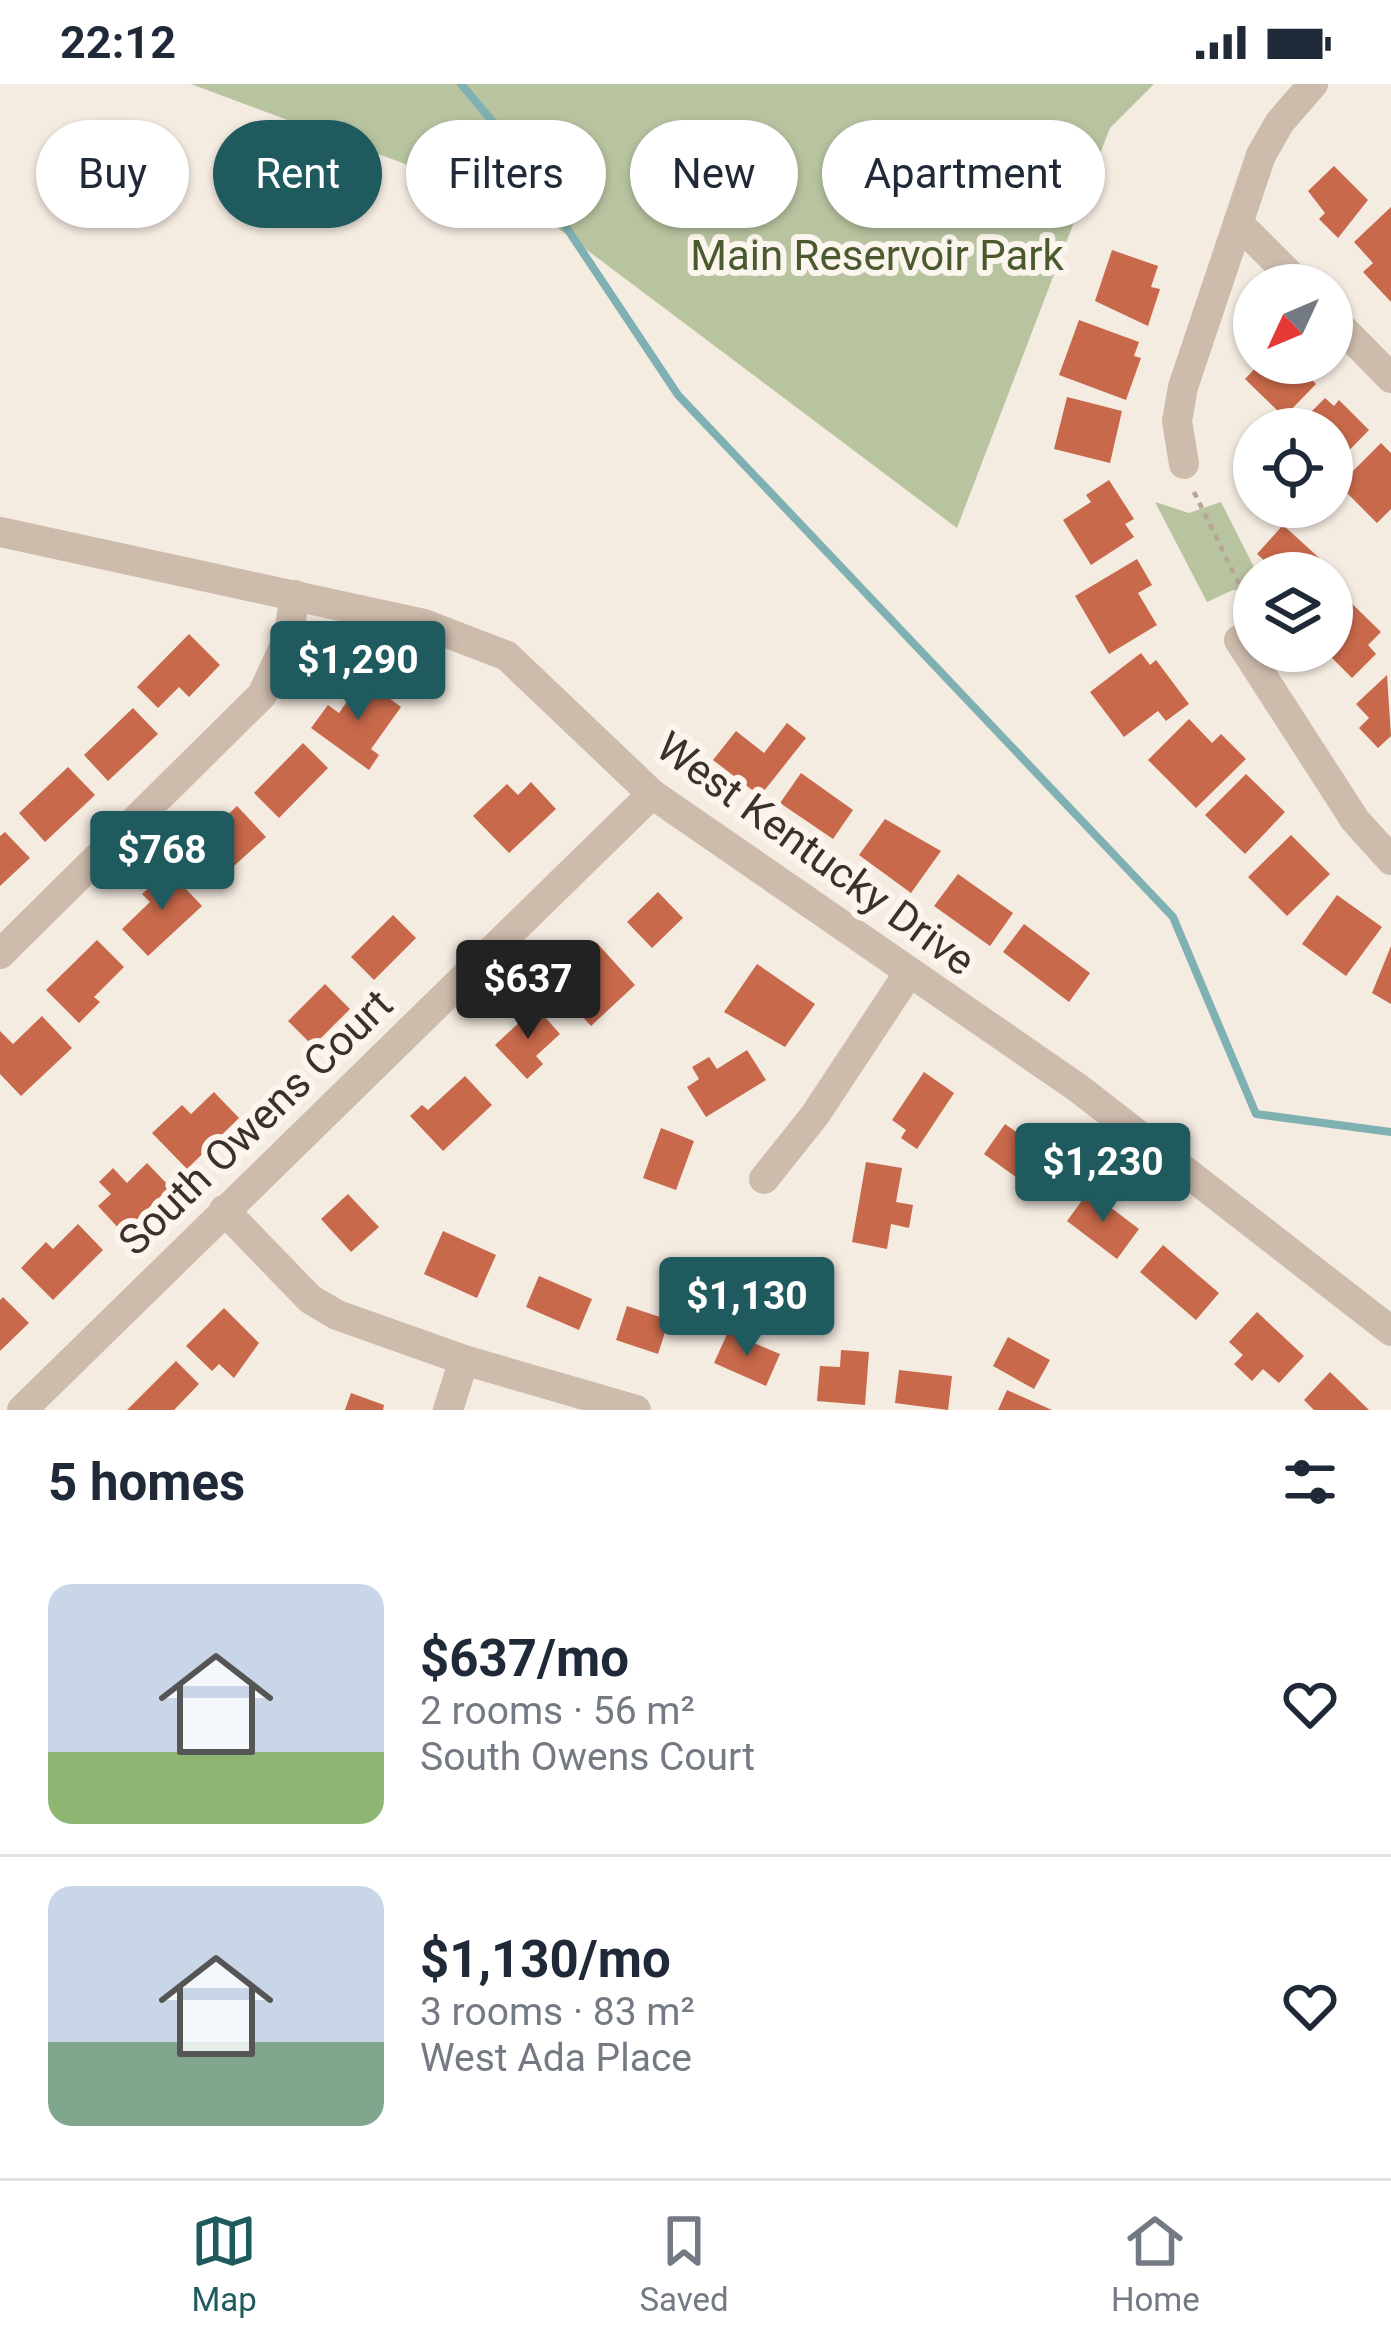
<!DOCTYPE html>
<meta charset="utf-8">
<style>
body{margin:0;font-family:Roboto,sans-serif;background:#f6f6f7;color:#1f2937;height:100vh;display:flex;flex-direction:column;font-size:45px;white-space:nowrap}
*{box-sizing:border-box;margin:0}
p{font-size:39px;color:#747a83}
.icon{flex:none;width:66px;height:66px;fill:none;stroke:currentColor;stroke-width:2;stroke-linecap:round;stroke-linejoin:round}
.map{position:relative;height:1326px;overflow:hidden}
.panel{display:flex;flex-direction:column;background:#fff;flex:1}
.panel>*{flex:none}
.hud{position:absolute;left:36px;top:36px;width:1320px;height:108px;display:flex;gap:24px}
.needle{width:78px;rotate:226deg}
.buttons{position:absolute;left:1233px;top:180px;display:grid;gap:24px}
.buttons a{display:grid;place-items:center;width:120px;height:120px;border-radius:50%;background:#fff;box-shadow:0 3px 9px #0004;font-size:60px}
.price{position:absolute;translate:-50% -102px;padding:0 27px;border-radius:12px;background:#1f5a5e;color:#fff;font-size:39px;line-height:78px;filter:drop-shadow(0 3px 6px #0008)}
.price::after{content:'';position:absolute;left:50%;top:72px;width:36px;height:27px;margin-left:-18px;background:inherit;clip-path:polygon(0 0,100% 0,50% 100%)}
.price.selected{background:#222;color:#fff}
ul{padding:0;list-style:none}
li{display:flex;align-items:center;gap:36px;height:300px;padding:0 48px}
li+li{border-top:3px solid #e0e1e3}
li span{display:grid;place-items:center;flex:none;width:336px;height:240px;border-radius:24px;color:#555}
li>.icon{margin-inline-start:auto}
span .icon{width:144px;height:144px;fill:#fffc;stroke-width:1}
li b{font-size:51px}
h2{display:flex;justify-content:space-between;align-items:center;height:144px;padding:0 48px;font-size:51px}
.chip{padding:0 42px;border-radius:54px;background:#fff;box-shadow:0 3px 9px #0004;font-size:42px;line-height:108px}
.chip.selected{background:#1f5a5e;color:#fff}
.status{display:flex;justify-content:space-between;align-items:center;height:84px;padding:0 60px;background:#fff;direction:ltr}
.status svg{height:33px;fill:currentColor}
.dock{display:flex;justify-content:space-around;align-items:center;height:168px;border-top:3px solid #e0e1e3;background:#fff;font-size:33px;color:#747a83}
.dock a{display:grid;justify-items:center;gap:6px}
.dock .selected{color:#1f5a5e}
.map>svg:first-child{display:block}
.green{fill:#b8c4a0}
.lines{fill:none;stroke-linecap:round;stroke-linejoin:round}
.stream{stroke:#7fb0b2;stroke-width:8}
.building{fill:#c8694b}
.path{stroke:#b9a596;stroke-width:4.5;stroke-dasharray:6 6;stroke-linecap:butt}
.minor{stroke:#cdbbac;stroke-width:30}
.tertiary{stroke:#cdbbac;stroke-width:30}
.labels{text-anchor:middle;stroke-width:12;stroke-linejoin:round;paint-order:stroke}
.park-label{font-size:42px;fill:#4a5a2e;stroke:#fbf5ee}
.street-label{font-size:42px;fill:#3b302b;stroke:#fbf5ee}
</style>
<div class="status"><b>22:12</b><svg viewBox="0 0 49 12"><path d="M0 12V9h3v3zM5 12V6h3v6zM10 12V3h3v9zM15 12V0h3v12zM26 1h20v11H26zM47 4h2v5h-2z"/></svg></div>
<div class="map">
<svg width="1391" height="1326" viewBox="0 0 1391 1326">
<rect width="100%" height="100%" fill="#f4ebe1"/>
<path class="green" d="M 191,0 L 1154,0 L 1110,44 L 957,444 L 539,130 Z
M 1155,418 L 1189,429 L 1221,418 L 1257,489 L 1254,506 L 1233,506 L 1207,518 Z"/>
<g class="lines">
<path class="stream" d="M 461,0 L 508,56 L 678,311 L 1173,833 L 1256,1030 L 1391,1048"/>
</g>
<path class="building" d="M 1334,82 L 1368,116 L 1338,154 L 1319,135 L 1325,129 L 1308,107 Z
M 1391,123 L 1391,218 L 1363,188 L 1373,179 L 1354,158 Z
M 1112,166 L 1158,182 L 1151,203 L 1160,205 L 1148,242 L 1095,217 Z
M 1079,236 L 1139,258 L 1134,272 L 1141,274 L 1126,316 L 1059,291 Z
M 1260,279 L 1295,279 L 1316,300 L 1284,333 L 1245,295 Z
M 1067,313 L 1122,327 L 1110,379 L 1054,365 Z
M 1325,314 L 1334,322 L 1339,316 L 1369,346 L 1332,384 L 1332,345 L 1294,345 Z
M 1381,359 L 1391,369 L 1391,425 L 1377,439 L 1339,401 Z
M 1109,396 L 1134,435 L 1125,440 L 1134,453 L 1091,481 L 1063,436 L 1091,418 L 1086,411 Z
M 1283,441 L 1327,481 L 1320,489 L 1278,489 L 1257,470 Z
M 1137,475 L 1152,501 L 1138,509 L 1157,541 L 1109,570 L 1075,512 Z
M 1343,511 L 1381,548 L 1368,561 L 1376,570 L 1352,594 L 1325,567 L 1332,567 L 1332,522 Z
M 189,550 L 220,581 L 189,613 L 179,603 L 158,624 L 137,603 Z
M 1141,569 L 1150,581 L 1156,576 L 1189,620 L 1166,637 L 1158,627 L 1124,653 L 1090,608 Z
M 1387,591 L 1391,652 L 1378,664 L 1359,644 L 1369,634 L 1356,620 Z
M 363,595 L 401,623 L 371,665 L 379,671 L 369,686 L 311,644 L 328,621 L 339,629 Z
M 133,624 L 158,650 L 108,697 L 84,671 Z
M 1189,635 L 1212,659 L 1221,650 L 1246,675 L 1196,724 L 1148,676 Z
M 787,639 L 806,654 L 760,712 L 713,676 L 736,647 L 764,669 Z
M 303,659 L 328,684 L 279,734 L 254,709 Z
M 68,683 L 95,711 L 45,758 L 19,729 Z
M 801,689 L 853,726 L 833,755 L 780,719 Z
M 1246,690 L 1285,728 L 1245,770 L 1205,731 Z
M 531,698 L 556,725 L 509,769 L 473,732 L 507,700 L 518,711 Z
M 237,722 L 266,753 L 214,800 L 186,770 Z
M 885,735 L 941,767 L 911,809 L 859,771 Z
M 5,748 L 30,774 L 0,802 L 0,752 Z
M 1291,751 L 1330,790 L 1287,832 L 1248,793 Z
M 168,786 L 202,822 L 148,872 L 122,845 L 150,818 L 142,810 Z
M 958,790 L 1013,829 L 990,862 L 934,822 Z
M 658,808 L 683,834 L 652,864 L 627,838 Z
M 1337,811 L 1382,843 L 1346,892 L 1302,860 Z
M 393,831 L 416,854 L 374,896 L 351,873 Z
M 1024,840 L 1090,889 L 1069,918 L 1003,868 Z
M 97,856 L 124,883 L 94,913 L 100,918 L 79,939 L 46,906 Z
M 597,859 L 635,901 L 591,942 L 552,899 Z
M 1391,862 L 1391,920 L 1372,909 Z
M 757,880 L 815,920 L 785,963 L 724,928 Z
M 325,900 L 350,925 L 313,962 L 288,937 Z
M 536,923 L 560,950 L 536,972 L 543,980 L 527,995 L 495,961 Z
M 42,932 L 72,964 L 21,1012 L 0,990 L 0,947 L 13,960 Z
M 747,966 L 766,996 L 706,1033 L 687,1003 L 699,995 L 692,983 L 709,973 L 717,985 Z
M 924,988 L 954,1009 L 917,1065 L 901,1054 L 906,1046 L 892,1036 Z
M 465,992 L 492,1021 L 443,1067 L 410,1032 L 422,1021 L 428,1026 Z
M 214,1008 L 239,1034 L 187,1085 L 152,1049 L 182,1021 L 191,1030 Z
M 1005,1040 L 1054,1075 L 1043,1090 L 1053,1097 L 1042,1112 L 984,1070 Z
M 661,1044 L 694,1057 L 676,1106 L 643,1094 Z
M 866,1078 L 902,1084 L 896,1118 L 913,1121 L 909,1144 L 891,1140 L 887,1165 L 852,1158 Z
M 147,1079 L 170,1103 L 123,1149 L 98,1122 L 111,1110 L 99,1098 L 113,1084 L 127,1099 Z
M 1089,1107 L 1139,1145 L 1117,1175 L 1067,1137 Z
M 348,1110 L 379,1143 L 351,1168 L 321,1135 Z
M 78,1140 L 103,1166 L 53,1216 L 21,1184 L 46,1158 L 53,1165 Z
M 443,1147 L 496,1171 L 477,1214 L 424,1190 Z
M 1163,1161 L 1219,1209 L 1196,1236 L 1140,1188 Z
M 539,1192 L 592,1215 L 579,1246 L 526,1223 Z
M 3,1213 L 29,1239 L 0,1267 L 0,1216 Z
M 627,1222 L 669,1236 L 658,1270 L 616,1256 Z
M 224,1224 L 259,1259 L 234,1294 L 219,1280 L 212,1287 L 186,1262 Z
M 1257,1228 L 1304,1272 L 1279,1299 L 1263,1285 L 1252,1297 L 1234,1280 L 1243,1271 L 1229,1258 Z
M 728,1248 L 780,1270 L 766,1302 L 714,1279 Z
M 1008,1253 L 1050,1276 L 1034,1305 L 993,1282 Z
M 841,1266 L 869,1268 L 865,1321 L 817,1317 L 820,1282 L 840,1283 Z
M 176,1277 L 199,1300 L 174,1326 L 127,1326 Z
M 899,1286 L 952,1292 L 948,1326 L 895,1319 Z
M 1330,1288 L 1369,1326 L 1314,1326 L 1304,1316 Z
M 1007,1306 L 1052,1326 L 998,1326 Z
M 351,1309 L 384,1321 L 383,1326 L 345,1326 Z"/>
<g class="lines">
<path class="path" d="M 1194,408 L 1239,500 L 1240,530"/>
<path class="minor" d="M 1238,139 L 1300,201
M 1332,234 L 1391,294
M 1184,380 L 1177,337 L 1183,303 L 1261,71 L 1280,38 L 1313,0
M 1239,556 L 1355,736 L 1391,776
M 0,870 L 262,611 L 288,555 L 295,511
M 764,1095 L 815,1031 L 908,890
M 224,1126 L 310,1215 L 337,1231 L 464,1276 L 636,1326
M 22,1326 L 652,710
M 448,1326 L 464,1276"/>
<path class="tertiary" d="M 0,448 L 424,540 L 507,572 L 652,710 L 1078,1004 L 1391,1247"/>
</g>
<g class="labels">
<g class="park-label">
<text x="877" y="186">Main Reservoir Park</text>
</g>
<g class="street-label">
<text transform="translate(816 769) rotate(36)" y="15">West Kentucky Drive</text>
<text transform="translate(255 1038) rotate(-44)" y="15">South Owens Court</text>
</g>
</g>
</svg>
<div class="buttons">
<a><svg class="needle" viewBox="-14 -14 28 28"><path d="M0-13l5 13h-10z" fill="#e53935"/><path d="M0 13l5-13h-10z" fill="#747a83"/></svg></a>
<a><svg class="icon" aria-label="locate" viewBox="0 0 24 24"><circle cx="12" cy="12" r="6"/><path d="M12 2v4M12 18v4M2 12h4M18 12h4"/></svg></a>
<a><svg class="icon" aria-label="layers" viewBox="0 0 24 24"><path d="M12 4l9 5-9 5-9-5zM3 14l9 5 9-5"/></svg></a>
</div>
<b class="price" style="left:358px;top:639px">$1,290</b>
<b class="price" style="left:162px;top:829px">$768</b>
<b class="price selected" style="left:528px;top:958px">$637</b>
<b class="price" style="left:1103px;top:1141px">$1,230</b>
<b class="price" style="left:747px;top:1275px">$1,130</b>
<div class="hud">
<a class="chip">Buy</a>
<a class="chip selected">Rent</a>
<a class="chip">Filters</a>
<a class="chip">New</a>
<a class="chip">Apartment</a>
</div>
</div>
<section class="panel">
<h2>5 homes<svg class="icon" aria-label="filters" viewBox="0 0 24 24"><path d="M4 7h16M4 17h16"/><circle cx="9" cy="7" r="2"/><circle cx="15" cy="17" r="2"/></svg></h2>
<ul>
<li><span style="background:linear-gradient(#c9d6e8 70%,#8fb573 0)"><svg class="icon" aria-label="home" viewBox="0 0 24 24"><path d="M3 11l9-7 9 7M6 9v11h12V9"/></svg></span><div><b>$637/mo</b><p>2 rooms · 56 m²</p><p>South Owens Court</p></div><svg class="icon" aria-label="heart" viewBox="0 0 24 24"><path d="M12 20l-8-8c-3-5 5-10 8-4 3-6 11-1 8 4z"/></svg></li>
<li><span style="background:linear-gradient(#c9d6e8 65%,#7fa58c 0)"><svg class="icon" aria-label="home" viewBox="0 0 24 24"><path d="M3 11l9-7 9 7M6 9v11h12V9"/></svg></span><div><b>$1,130/mo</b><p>3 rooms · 83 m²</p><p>West Ada Place</p></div><svg class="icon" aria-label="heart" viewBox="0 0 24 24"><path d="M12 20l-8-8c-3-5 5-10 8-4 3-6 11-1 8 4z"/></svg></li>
</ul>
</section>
<nav class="dock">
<a class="selected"><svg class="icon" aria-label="map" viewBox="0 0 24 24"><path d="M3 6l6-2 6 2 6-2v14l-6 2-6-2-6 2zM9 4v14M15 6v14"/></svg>Map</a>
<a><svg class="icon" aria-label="saved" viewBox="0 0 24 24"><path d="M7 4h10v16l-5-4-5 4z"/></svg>Saved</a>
<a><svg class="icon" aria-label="home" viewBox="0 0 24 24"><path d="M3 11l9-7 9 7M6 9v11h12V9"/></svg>Home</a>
</nav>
